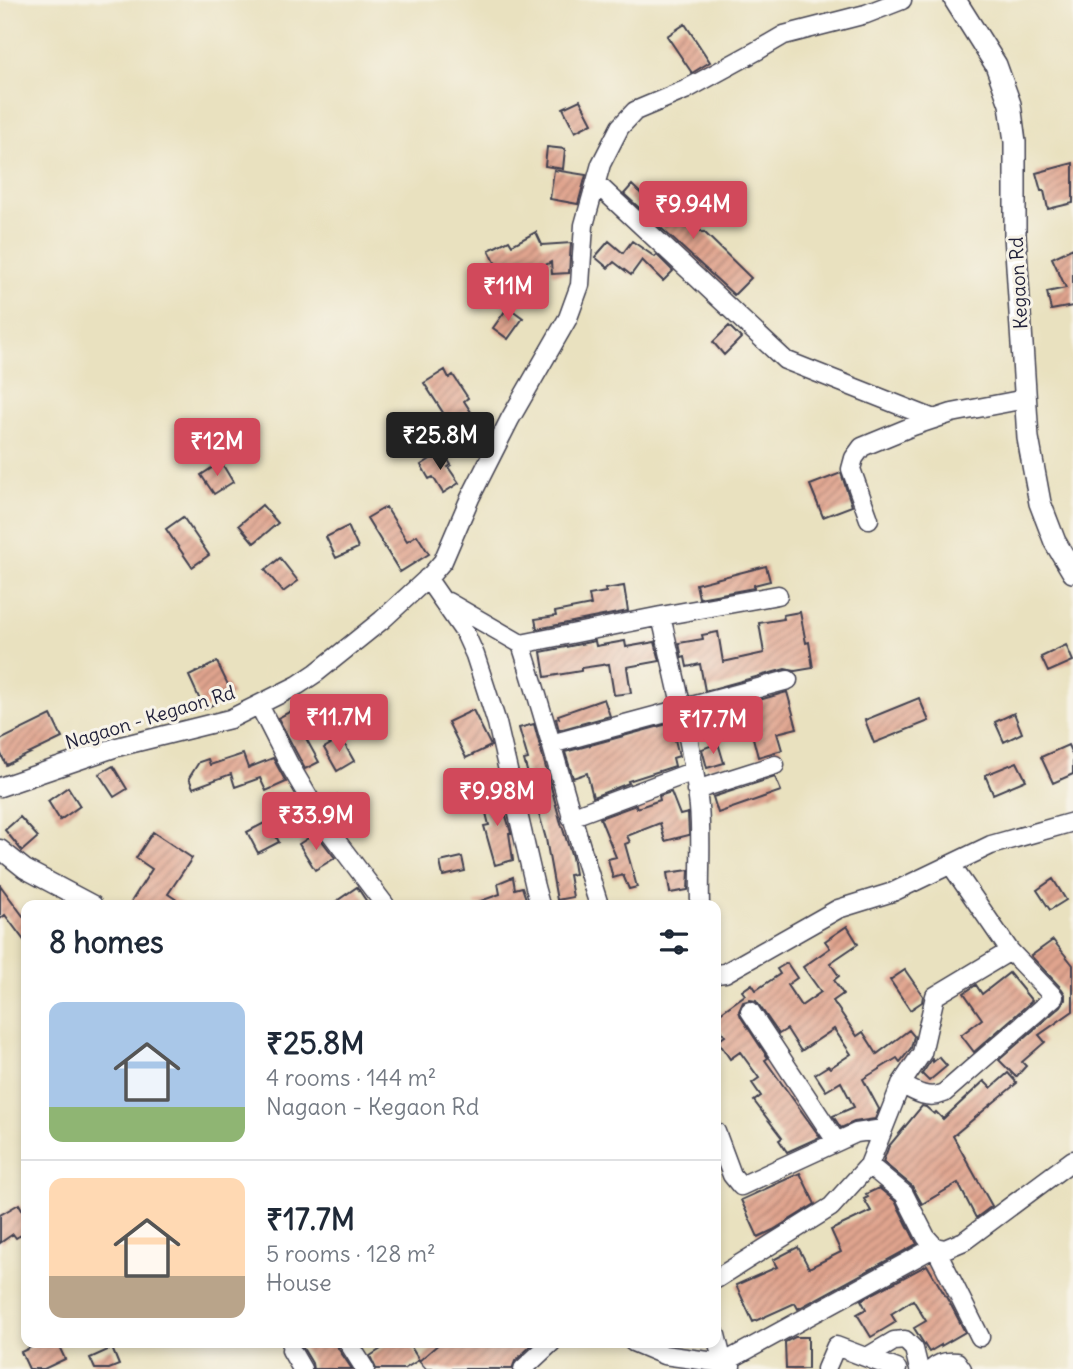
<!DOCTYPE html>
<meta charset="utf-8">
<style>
body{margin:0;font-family:Delius,sans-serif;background:#f6f6f7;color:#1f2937;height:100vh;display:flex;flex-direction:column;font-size:26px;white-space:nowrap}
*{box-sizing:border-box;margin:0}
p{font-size:23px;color:#747a83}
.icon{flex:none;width:38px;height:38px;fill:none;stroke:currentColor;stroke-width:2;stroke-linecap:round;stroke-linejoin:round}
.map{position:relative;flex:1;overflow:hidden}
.panel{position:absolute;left:21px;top:900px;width:700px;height:448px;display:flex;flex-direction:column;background:#fff;border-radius:14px;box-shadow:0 4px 10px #0003}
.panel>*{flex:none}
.price{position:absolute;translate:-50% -60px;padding:0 16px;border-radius:7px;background:#d1495b;color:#fff;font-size:23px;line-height:46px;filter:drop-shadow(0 2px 4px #0008)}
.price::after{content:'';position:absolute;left:50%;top:42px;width:21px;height:16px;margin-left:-10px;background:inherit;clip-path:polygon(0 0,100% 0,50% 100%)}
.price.on{background:#222;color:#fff}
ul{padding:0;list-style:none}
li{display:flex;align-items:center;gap:21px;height:175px;padding:0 28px}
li+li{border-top:2px solid #e0e1e3}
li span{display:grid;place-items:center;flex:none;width:196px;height:140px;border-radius:14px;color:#555}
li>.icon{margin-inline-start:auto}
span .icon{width:84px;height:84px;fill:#fffc;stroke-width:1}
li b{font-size:30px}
h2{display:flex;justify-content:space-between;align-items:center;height:84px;padding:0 28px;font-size:30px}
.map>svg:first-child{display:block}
.building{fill:url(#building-hatch)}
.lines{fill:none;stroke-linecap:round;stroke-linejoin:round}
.minor-casing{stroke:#403f4f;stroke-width:21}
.tertiary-casing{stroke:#403f4f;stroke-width:24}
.minor{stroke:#fff;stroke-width:18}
.tertiary{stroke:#fff;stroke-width:21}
.labels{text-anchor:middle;stroke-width:6;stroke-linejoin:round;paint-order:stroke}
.street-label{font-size:19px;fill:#22223b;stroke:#f7f3e8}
</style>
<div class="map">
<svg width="1073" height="1369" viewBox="0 0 1073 1369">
<defs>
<pattern id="building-hatch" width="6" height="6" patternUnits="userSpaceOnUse" patternTransform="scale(1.75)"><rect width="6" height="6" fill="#e0a48e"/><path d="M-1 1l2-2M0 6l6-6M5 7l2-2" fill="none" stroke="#b58575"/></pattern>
</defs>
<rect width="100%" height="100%" fill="#f7f3e8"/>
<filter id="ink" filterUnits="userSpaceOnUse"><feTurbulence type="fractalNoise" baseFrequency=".0143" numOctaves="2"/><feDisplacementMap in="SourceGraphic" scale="14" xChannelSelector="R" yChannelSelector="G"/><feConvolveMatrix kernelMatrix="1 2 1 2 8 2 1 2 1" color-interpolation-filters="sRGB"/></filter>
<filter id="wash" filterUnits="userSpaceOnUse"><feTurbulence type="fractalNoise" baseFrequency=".00686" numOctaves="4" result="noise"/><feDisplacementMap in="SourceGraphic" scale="28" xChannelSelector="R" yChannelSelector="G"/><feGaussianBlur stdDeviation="1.57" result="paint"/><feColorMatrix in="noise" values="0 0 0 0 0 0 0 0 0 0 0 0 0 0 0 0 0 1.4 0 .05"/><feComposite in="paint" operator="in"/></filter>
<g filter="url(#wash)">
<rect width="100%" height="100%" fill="#e9e1bf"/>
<g id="blocks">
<path class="building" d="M 685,24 L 710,62 L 692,73 L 667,36 Z
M 580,100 L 592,123 L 575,132 L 563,108 Z
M 547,147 L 565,149 L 563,169 L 545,166 Z
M 1073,163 L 1073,203 L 1048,209 L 1044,191 L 1041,191 L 1036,173 Z
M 554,170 L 586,175 L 578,204 L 550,199 Z
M 632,185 L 655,207 L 664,197 L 703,233 L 704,232 L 751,278 L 734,295 L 624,194 Z
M 536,232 L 542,245 L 571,243 L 569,273 L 552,274 L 551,262 L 530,273 L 527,265 L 502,277 L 489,250 L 509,240 L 512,245 Z
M 609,241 L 623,253 L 632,241 L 655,257 L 657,255 L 673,271 L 663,281 L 642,260 L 631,275 L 614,262 L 608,268 L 595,257 Z
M 1073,248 L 1073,306 L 1051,310 L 1047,292 L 1066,288 L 1052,258 Z
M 508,307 L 523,318 L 508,339 L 493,328 Z
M 729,326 L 741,338 L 724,355 L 713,342 Z
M 445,370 L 449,378 L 453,375 L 468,398 L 464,401 L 471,412 L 451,425 L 424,383 Z
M 443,451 L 451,465 L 448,467 L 459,483 L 443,493 L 433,477 L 429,479 L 421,465 Z
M 221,462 L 233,482 L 214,494 L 201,475 Z
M 841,473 L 852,506 L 823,517 L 810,485 Z
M 262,505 L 278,523 L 254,543 L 239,525 Z
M 386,507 L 407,541 L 417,535 L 429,554 L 400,572 L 367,518 Z
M 183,517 L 209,555 L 192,567 L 166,529 Z
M 348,526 L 358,548 L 336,558 L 326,537 Z
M 280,558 L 298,581 L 283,592 L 265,570 Z
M 766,566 L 770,581 L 754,585 L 754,588 L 699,598 L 696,584 Z
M 624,586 L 628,611 L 537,629 L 535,619 L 556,616 L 555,612 L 591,605 L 589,595 L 606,592 L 605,589 Z
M 800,612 L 806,643 L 809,642 L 813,668 L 795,671 L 785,669 L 705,691 L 700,664 L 687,667 L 685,657 L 682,658 L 679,643 L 703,639 L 702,635 L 718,632 L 723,662 L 764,653 L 759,623 L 784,619 L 783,615 Z
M 595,641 L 596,646 L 625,641 L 626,647 L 655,642 L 660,661 L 627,667 L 631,693 L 614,695 L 609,664 L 581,668 L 581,671 L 545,677 L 541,652 Z
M 1066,645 L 1073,661 L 1048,672 L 1041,657 Z
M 217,662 L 233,695 L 204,709 L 189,676 Z
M 787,692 L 797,728 L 777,733 L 782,750 L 758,757 L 752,734 L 760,732 L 752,702 Z
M 919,698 L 929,721 L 874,743 L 865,720 Z
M 604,699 L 610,716 L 559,730 L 556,719 L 559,718 L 558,715 Z
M 726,709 L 732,734 L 716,738 L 709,713 Z
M 473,710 L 491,746 L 466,758 L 448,722 Z
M 291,711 L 319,762 L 305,769 L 278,718 Z
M 1014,713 L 1022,733 L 1004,742 L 995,722 Z
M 51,715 L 62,738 L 6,765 L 0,752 L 0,740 Z
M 671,723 L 679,756 L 673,758 L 675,766 L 628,781 L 629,783 L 593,797 L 587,773 L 573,778 L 565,752 Z
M 534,724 L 560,820 L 572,857 L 575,874 L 569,875 L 573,897 L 557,900 L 546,839 L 524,760 L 528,759 L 519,728 Z
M 341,738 L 354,761 L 337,771 L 324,748 Z
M 718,743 L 724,763 L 707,768 L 702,749 Z
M 1068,745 L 1073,756 L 1073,774 L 1053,783 L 1041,757 Z
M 243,754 L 248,768 L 273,758 L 286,782 L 266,791 L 260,778 L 235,787 L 231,774 L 193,788 L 189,778 L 199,762 L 208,759 L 210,765 Z
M 1017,762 L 1026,780 L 993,794 L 985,775 Z
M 113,766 L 127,789 L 114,797 L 99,774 Z
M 775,777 L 781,791 L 718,813 L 713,797 Z
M 68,787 L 80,806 L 60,820 L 48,801 Z
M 498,789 L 511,833 L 509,833 L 513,860 L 495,865 L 484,826 L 489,825 L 481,793 Z
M 671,792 L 680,815 L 688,813 L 689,835 L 665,841 L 660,823 L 627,836 L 630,842 L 625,844 L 637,887 L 629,889 L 623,875 L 613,878 L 608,859 L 616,857 L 600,818 L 636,805 L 637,808 L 660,800 L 659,796 Z
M 337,795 L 346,809 L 333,817 L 325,803 Z
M 20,817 L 38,837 L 22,851 L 5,830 Z
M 268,821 L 279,842 L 258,853 L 247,832 Z
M 153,832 L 192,858 L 168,894 L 184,905 L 129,905 L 152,869 L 136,858 Z
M 316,833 L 335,858 L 315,870 L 299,844 Z
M 462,857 L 465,871 L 443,876 L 440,862 Z
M 689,870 L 688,890 L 670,893 L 667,873 Z
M 513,877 L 515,889 L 522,887 L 528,905 L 476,905 L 475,903 L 500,894 L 498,883 Z
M 1053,879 L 1066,900 L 1050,910 L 1037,890 Z
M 0,885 L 26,920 L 26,943 L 5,915 L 0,919 Z
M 357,887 L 369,905 L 331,905 Z
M 847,926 L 858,944 L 830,963 L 839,976 L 834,980 L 843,994 L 833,1001 L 857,1036 L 863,1032 L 877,1054 L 909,1030 L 914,1036 L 911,1048 L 900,1062 L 897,1058 L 863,1079 L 879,1109 L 875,1119 L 854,1122 L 841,1128 L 833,1116 L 854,1107 L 841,1082 L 826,1091 L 815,1074 L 828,1066 L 830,1068 L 851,1054 L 834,1029 L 801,1051 L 787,1029 L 779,1034 L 756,1001 L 750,1000 L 743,1002 L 739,1011 L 741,1017 L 768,1058 L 765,1060 L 820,1137 L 787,1152 L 779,1140 L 782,1138 L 754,1101 L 761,1096 L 752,1083 L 759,1078 L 740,1052 L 730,1059 L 718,1041 L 725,1036 L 716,1023 L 716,1016 L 745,995 L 742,991 L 752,984 L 756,990 L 780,974 L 777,969 L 787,963 L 797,978 L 787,985 L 801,1006 L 821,992 L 803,967 L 830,948 L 825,941 Z
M 1053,940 L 1073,965 L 1073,1011 L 1039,1035 L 1045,1042 L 1022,1062 L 1026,1066 L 1016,1077 L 999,1060 L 1061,1006 L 1065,1000 L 1065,994 L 1062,989 L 1031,956 Z
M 905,970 L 923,996 L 922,1002 L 910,1010 L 890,980 Z
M 1009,973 L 1032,1001 L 974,1052 L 961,1035 L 982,1019 L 964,993 L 976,985 L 982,994 Z
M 939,1057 L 947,1066 L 929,1081 L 922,1074 L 932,1059 L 933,1062 Z
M 1008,1073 L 1017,1083 L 953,1136 L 992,1206 L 976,1218 L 958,1183 L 922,1204 L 912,1186 L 883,1162 L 889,1146 L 922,1106 L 926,1107 L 934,1114 L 936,1112 L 943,1119 L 984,1081 L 991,1088 Z
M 800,1173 L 815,1204 L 773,1230 L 758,1237 L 741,1200 Z
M 879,1188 L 895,1201 L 917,1244 L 798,1309 L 795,1303 L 753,1322 L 736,1285 L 777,1267 L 773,1260 L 798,1247 L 809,1268 L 841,1252 L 831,1230 L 871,1211 L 864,1199 L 868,1197 L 866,1194 Z
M 19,1204 L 26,1216 L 26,1232 L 16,1238 L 13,1234 L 0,1243 L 0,1215 Z
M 927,1265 L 952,1307 L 965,1332 L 941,1346 L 941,1345 L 929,1352 L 914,1328 L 926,1321 L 913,1300 L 891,1314 L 896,1322 L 871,1337 L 857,1314 L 866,1309 L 861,1300 Z
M 795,1337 L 808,1337 L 808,1369 L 786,1369 L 785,1342 Z
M 42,1342 L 57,1342 L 65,1359 L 44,1369 L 29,1369 L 21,1352 Z
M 302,1342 L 337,1342 L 338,1348 L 352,1369 L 313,1369 L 312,1363 L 300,1343 Z
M 392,1342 L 408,1342 L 419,1360 L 404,1369 L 376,1369 L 370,1356 Z
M 441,1342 L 535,1342 L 515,1361 L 512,1369 L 426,1369 L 419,1361 Z
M 112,1348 L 119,1365 L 109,1369 L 95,1369 L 90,1358 Z"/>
</g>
</g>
<g filter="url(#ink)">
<use href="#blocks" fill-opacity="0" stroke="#403f4f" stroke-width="2"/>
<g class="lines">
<g class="minor-casing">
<path id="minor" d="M 596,183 L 785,360 L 934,419
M 869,519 L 851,469 L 854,458 L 862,447 L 913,426 L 952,413 L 1025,399
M 427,578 L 465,633 L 475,655 L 497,723 L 535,887 L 540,905
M 448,602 L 521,644
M 661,616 L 778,595
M 259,705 L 289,764 L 326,827 L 385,905
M 551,744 L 788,680
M 0,787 L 117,747 L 230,719 L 298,685 L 316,673 L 382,620 L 431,575 L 443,561 L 470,498 L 510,419 L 568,318 L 580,285 L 584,225 L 601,164 L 620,127 L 635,111 L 685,90 L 760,49 L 784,35 L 866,14 L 902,0
M 696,790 L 775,765
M 571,817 L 694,771
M 0,849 L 25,869 L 93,905
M 599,905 C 571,819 549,730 521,644 L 661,616 C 675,680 692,743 699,807 C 702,840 699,872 700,905
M 716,974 L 725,973 L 838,909 L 893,892 L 991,845 L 1073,822
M 750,1011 L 836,1141
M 901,1084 C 915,1092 928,1100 944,1093 L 1054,997 L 1010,951
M 716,1132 L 732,1175 L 741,1186 L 856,1133 L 883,1129
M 869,1165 L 904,1194 L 926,1237 L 935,1247 L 945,1249 L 964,1241 L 1073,1160
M 716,1279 L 831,1207 L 869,1165 L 901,1084 L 922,1053 L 935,996 L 1010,951 L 951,865
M 716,1335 L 723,1363 L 935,1247 L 980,1337
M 348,1342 L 365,1369
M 633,1342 L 664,1355 L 723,1363 L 731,1366
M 291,1350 L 302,1369
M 867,1357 L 894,1341 L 905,1340 L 914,1349 L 919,1369
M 523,1369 L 552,1342
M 826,1369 L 836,1346 L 897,1369
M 932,1369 C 939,1362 947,1361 957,1362 L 962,1369"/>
</g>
<g class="tertiary-casing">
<path id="tertiary" d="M 955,0 L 996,65 L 1010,104 L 1015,142 L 1015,235 L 1028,438 L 1040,503 L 1055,542 L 1073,572"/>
</g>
<use href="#minor" class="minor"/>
<use href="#tertiary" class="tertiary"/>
</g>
</g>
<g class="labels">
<g class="street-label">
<text transform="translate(1018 283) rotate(-93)" y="7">Kegaon Rd</text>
<text transform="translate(150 717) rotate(-17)" y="7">Nagaon - Kegaon Rd</text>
</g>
</g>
</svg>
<b class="price" style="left:693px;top:241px">₹9.94M</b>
<b class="price" style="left:508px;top:323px">₹11M</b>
<b class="price on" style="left:440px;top:472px">₹25.8M</b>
<b class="price" style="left:217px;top:478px">₹12M</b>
<b class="price" style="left:339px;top:754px">₹11.7M</b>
<b class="price" style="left:713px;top:756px">₹17.7M</b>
<b class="price" style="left:497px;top:828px">₹9.98M</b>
<b class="price" style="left:316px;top:852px">₹33.9M</b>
<section class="panel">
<h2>8 homes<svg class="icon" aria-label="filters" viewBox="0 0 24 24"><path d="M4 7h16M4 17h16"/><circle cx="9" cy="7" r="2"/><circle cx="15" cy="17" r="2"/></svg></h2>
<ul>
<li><span style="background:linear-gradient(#a9c7e8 75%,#8fb573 0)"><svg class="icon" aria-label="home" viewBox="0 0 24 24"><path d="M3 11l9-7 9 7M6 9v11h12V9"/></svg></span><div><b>₹25.8M</b><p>4 rooms · 144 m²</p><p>Nagaon - Kegaon Rd</p></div></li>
<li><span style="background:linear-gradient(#ffd9b3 70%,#b9a48a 0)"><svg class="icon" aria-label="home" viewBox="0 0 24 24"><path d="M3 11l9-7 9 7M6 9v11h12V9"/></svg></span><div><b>₹17.7M</b><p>5 rooms · 128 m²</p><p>House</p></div></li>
</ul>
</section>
</div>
